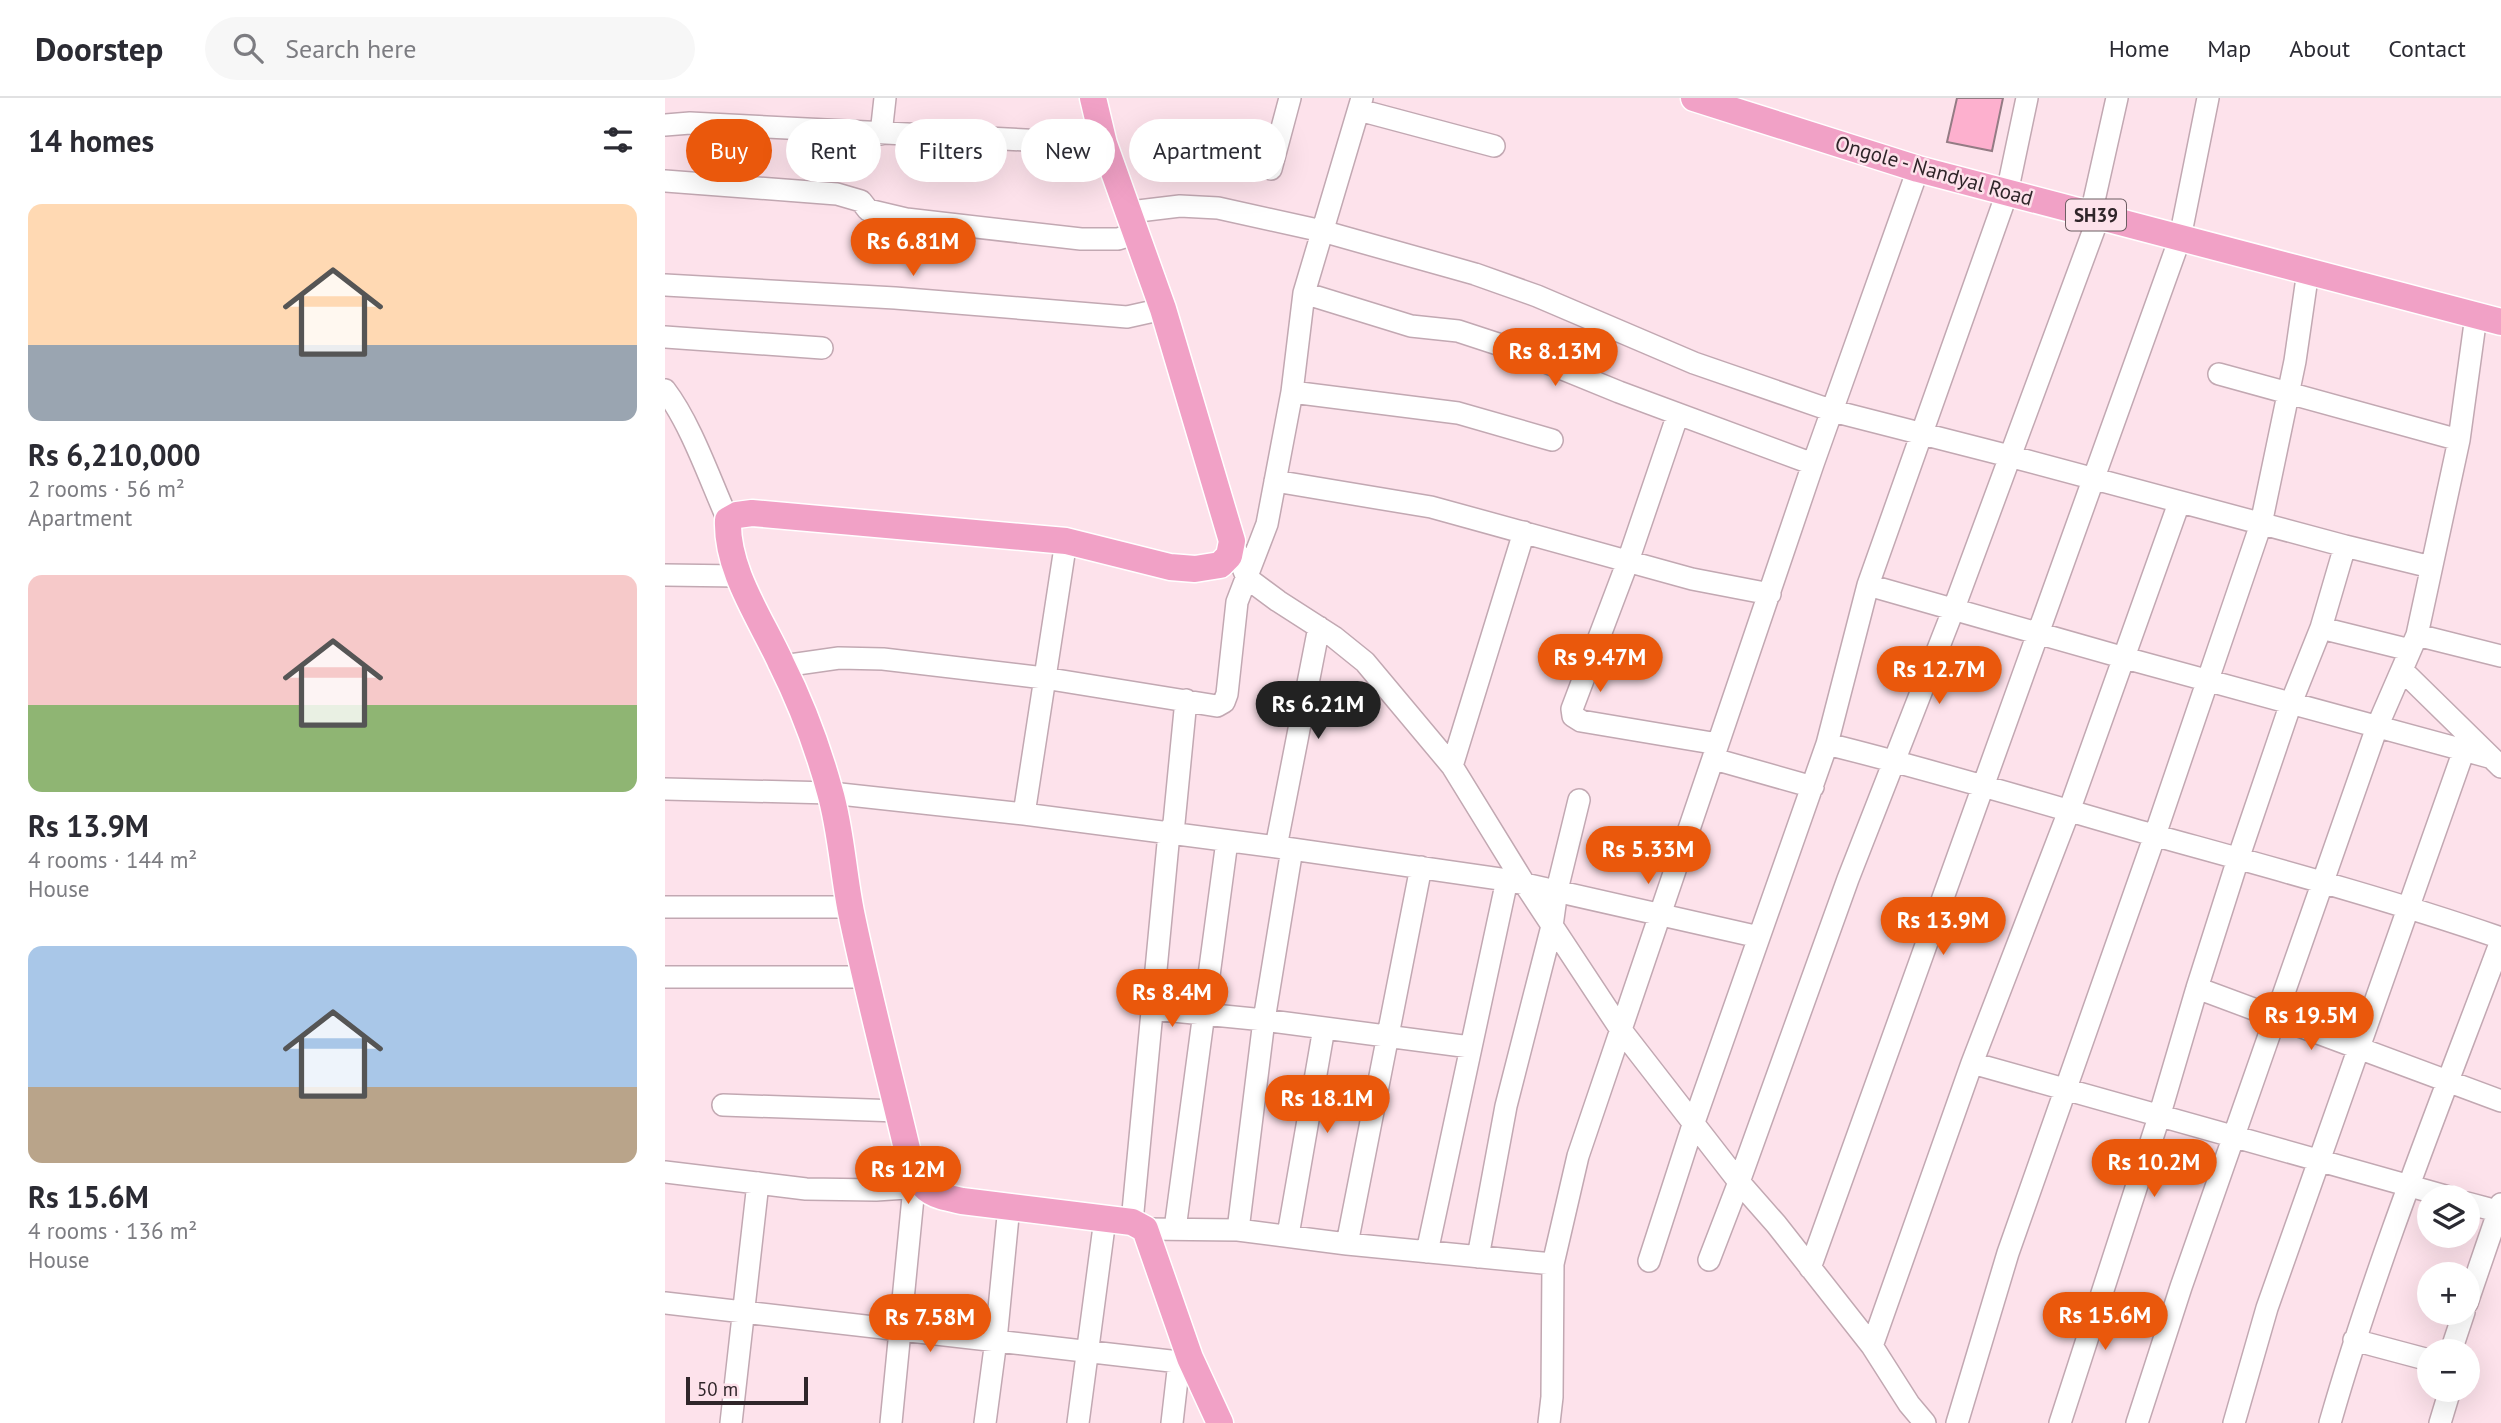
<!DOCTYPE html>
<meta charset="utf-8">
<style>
body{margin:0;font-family:"PT Sans",sans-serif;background:#f7f7f7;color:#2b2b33;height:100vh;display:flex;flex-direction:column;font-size:26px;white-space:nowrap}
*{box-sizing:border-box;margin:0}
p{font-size:23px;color:#7c7c81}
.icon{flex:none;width:38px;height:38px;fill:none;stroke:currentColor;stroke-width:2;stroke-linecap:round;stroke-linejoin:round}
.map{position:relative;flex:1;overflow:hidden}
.drawer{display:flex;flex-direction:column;background:#fff;width:665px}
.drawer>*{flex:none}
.top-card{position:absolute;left:21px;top:21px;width:665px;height:63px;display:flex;gap:14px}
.tools{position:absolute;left:1752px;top:1087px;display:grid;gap:14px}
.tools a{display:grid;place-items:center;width:63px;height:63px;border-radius:50%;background:#fff;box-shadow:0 7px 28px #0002;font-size:35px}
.scale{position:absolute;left:21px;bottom:18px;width:122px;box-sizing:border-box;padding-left:7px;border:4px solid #2f2529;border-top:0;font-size:19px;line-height:24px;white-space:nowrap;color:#2f2529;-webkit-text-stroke:5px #fde2eb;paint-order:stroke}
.price{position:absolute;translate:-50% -60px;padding:0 16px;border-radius:24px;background:#ea580c;color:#fff;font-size:23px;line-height:46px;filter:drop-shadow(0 2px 4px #0008)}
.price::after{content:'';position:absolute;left:50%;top:42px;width:21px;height:16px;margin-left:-10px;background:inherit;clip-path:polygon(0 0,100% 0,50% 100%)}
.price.selected{background:#222;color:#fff}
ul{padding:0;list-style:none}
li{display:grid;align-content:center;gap:14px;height:371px;padding:0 28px}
li span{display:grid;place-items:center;height:217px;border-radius:14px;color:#555}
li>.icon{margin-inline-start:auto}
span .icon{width:126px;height:126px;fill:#fffc;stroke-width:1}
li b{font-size:30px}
h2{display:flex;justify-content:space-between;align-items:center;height:84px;padding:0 28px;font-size:30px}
.chip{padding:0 24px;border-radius:32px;background:#fff;box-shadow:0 7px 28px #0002;font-size:24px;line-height:63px}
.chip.selected{background:#ea580c;color:#fff}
header{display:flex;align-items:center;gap:42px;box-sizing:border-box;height:98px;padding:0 35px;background:#fff;border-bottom:2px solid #e1e1e2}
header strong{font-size:33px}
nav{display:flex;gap:38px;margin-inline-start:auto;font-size:24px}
.search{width:490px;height:63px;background:#f7f7f7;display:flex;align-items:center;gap:18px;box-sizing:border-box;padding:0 24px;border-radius:38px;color:#7c7c81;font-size:26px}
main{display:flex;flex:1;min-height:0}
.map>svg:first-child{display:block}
.building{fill:#fdb0ce;stroke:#947b84;stroke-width:2}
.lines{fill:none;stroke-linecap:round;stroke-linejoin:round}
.minor-casing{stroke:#c2a8b2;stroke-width:24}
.major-casing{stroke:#fff;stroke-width:29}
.minor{stroke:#fff;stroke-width:21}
.major{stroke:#f1a1c6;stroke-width:26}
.labels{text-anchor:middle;stroke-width:5;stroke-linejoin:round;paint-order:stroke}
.shield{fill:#fde2eb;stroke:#6d5e63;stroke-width:2}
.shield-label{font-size:19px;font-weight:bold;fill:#2f2529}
.street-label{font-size:21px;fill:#2f2529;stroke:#fde2eb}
</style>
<header>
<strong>Doorstep</strong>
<div class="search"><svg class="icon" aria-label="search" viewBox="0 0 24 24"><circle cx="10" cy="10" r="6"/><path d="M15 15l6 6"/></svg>Search here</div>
<nav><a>Home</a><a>Map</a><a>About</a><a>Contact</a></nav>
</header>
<main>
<section class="drawer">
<h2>14 homes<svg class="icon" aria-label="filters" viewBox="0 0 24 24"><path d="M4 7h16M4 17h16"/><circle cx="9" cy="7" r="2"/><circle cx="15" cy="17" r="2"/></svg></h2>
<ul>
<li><span style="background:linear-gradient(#ffd9b3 65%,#9aa5b1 0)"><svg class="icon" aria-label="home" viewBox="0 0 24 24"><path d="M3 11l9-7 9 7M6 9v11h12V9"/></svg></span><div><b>Rs 6,210,000</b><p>2 rooms · 56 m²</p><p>Apartment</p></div></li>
<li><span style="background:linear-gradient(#f6c9c9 60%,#8fb573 0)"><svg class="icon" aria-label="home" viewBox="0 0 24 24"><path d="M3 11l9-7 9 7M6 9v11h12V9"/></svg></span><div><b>Rs 13.9M</b><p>4 rooms · 144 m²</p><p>House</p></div></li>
<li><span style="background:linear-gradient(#a9c7e8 65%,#b9a48a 0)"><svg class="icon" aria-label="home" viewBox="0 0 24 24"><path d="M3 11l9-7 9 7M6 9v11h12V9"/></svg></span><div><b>Rs 15.6M</b><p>4 rooms · 136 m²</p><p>House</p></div></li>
</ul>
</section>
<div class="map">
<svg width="1836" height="1325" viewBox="0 0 1836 1325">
<rect width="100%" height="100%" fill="#fde2eb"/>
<path class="building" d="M 1292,0 L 1338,0 L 1327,53 L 1282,44 Z
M 279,51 L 298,52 L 296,83 L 276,82 Z"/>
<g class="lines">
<g class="minor-casing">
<path id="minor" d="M 694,12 L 829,48
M 0,27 L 25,25 L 439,46
M 216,36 L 220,0
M 606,71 L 625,0
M 0,83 L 172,96 L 196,103 L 203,112 L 241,121 L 416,141 L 453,141 L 472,135
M 465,114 L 515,108 L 553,110 L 657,133 L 810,176 L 872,198 L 1029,265 L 1168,313 L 1344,358 L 1680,448 L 1766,469
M 1426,116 L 1452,0
M 0,187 L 230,200 L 462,219 L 498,211
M 639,195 L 746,228 L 793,233 L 851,252 L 954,294 L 1148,366
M 0,239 L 157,250
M 1554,276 L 1794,342
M 0,292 C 26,326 45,382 63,422
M 627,294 L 793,315 L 887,342
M 1013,316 L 963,463 L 907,611 L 908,618 L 916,623 L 1053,646
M 610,383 L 766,409 L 1027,481 L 1105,496
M 567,443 L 582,480 L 613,503 L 669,539 L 700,564 L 787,668 L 859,785 L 956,932 L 1074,1084 L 1111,1126 L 1207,1248 L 1244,1306 L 1260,1325
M 0,477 L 74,478
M 1203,487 L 1460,560 L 1824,659
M 1656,530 L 1745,552
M 1752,537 L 1836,558
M 118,568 L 174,560 L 218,561 L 379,580 L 552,608 L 559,604 L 562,596 L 572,504 L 602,426 L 627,294 L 639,195 L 697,0
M 1737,572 L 1836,669
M 1162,646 C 1267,672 1370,703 1474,733 C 1596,767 1717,799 1836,840
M 1049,661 L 1148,689
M 787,668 L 859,434
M 0,691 L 166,695 L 359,716 L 627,751 L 842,782 L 1094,839
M 359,716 L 401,443
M 611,749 L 654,529
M 0,809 L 185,809
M 0,879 L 199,879
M 1532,890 L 1836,1003
M 488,911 L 599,922 L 805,949
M 1307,965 L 1784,1099
M 58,1007 L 233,1013
M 0,1074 L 141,1091 L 211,1092 L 257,1089
M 1802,1105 L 1836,1114
M 467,1124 L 504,735 L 509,725 L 521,602
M 480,1131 L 573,1132 L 682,1146 L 888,1166 L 913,1058 L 1148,366 L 1253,71
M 510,1131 L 562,743
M 573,1132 L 599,922 L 627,751
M 623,1137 L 659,930
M 682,1146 L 756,769
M 762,1154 L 842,782
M 813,1159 L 841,1008 L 887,828 L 892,792 L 914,702
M 1044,1162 L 1074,1084 L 1183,781 L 1289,510 L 1434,118
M 984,1163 L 1028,1027 L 1162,646 L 1203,487 L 1342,95 L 1362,0
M 1145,1170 L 1515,140 L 1543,0
M 0,1205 L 514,1264 L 525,1260
M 1802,1205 L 1836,1106
M 1689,1242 L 1764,1262
M 1207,1248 L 1307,965 L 1404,713 L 1514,405
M 1786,1253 L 1799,1214
M 66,1325 L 93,1085
M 226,1325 L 249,1089
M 320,1325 L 331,1242 L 344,1108
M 413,1325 L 440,1121
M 507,1325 L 514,1264
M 884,1325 L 887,1299 L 888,1166
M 1292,1325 L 1343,1155 L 1490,737 L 1596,426 L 1630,263 L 1643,173
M 1395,1325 L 1494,1019 L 1532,890 L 1573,761 L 1626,605 L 1656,530 L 1680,448
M 1472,1325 L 1516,1189 L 1712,629 L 1752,537 L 1794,342 L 1811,218
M 1569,1325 L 1602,1210 L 1799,652
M 1665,1325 C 1712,1161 1776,1003 1836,843
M 1775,1325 L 1785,1292"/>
</g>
<g class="major-casing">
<path id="major" d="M 428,0 L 439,46 L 498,211 L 567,443 L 564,458 L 555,467 L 530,471 L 505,469 L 401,443 L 87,415 L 72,417 L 63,422 C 61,472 96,521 116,565 C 136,605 153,650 165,694 C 176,732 178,774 186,814 C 204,901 227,986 247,1072 C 262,1097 270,1097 297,1103 L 467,1124 L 480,1131 L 525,1260 L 555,1325
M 1029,0 L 1253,71 L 1836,224"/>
</g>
<use href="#minor" class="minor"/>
<use href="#major" class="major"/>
</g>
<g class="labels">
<rect class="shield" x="1401" y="101.5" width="60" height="31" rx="5"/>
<g class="shield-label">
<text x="1431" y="124">SH39</text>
</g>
<g class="street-label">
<text transform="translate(1269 73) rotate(16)" y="7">Ongole - Nandyal Road</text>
</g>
</g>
</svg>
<div class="tools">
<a><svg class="icon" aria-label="layers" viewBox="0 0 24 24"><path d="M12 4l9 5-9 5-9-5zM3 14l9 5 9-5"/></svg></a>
<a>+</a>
<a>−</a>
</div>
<div class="scale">50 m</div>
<b class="price" style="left:248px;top:180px">Rs 6.81M</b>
<b class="price" style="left:890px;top:290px">Rs 8.13M</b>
<b class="price" style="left:935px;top:596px">Rs 9.47M</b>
<b class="price" style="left:1274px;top:608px">Rs 12.7M</b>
<b class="price selected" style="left:653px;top:643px">Rs 6.21M</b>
<b class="price" style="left:983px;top:788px">Rs 5.33M</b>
<b class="price" style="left:1278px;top:859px">Rs 13.9M</b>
<b class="price" style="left:507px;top:931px">Rs 8.4M</b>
<b class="price" style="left:1646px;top:954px">Rs 19.5M</b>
<b class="price" style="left:662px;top:1037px">Rs 18.1M</b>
<b class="price" style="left:1489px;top:1101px">Rs 10.2M</b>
<b class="price" style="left:243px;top:1108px">Rs 12M</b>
<b class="price" style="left:1440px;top:1254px">Rs 15.6M</b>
<b class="price" style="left:265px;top:1256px">Rs 7.58M</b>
<div class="top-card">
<a class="chip selected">Buy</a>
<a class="chip">Rent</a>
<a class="chip">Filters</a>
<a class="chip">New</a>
<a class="chip">Apartment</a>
</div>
</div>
</main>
